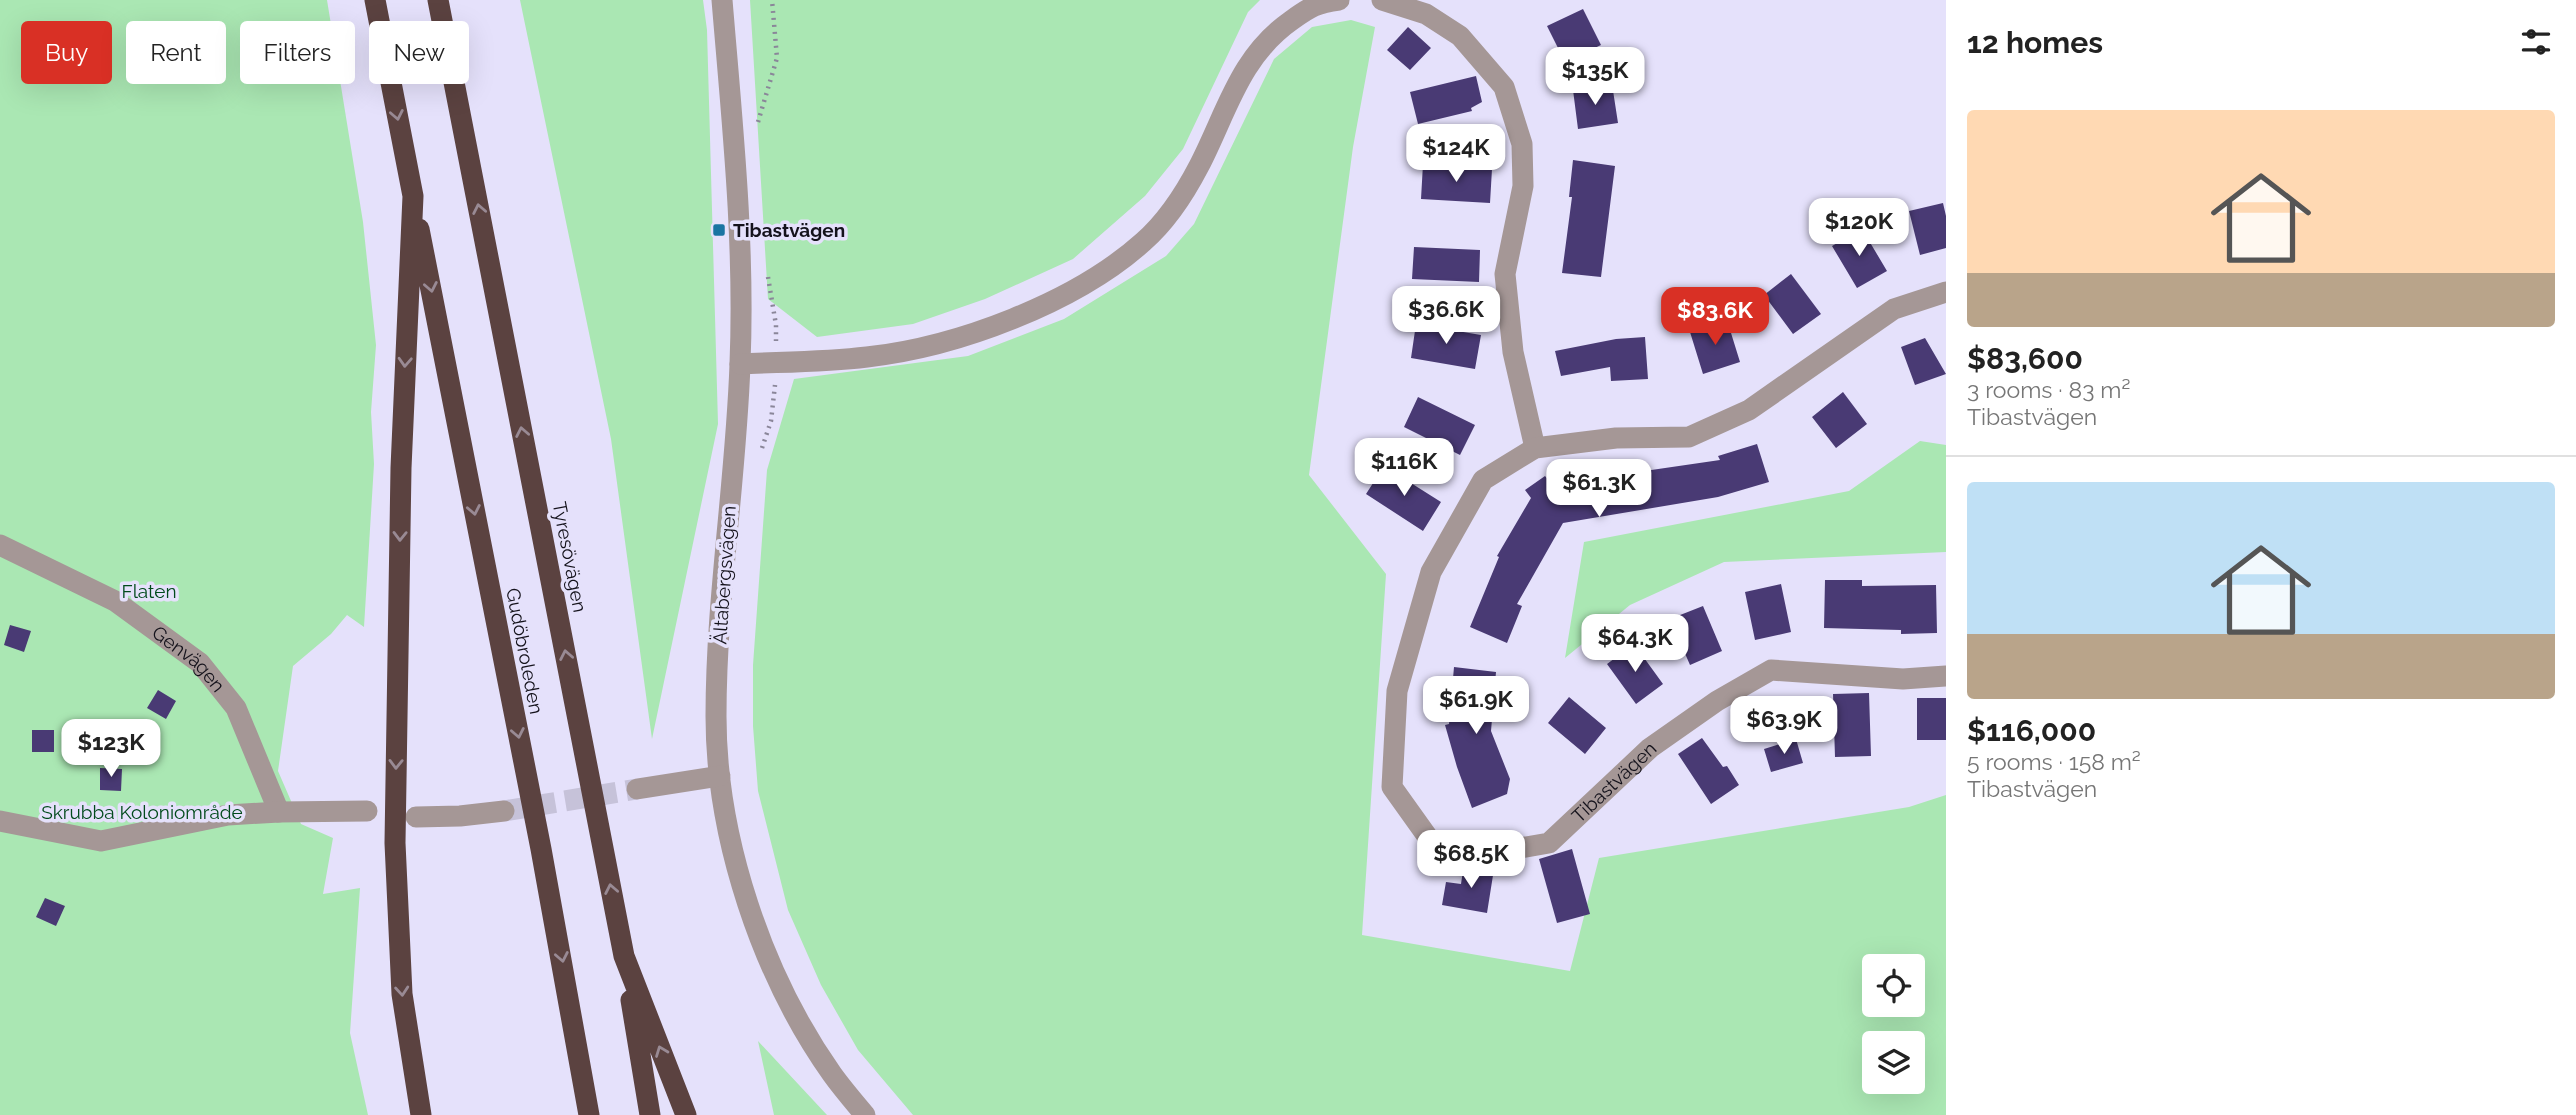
<!DOCTYPE html>
<meta charset="utf-8">
<style>
body{margin:0;font-family:Raleway,sans-serif;background:#f6f6f6;color:#222;height:100vh;display:flex;flex-direction:column;font-size:26px;white-space:nowrap}
*{box-sizing:border-box;margin:0}
p{font-size:23px;color:#767676}
.icon{flex:none;width:38px;height:38px;fill:none;stroke:currentColor;stroke-width:2;stroke-linecap:round;stroke-linejoin:round}
.map{position:relative;flex:1;overflow:hidden}
.panel{display:flex;flex-direction:column;background:#fff;width:630px}
.panel>*{flex:none}
.top-card{position:absolute;left:21px;top:21px;width:665px;height:63px;display:flex;gap:14px}
.fabs{position:absolute;left:1862px;top:954px;display:grid;gap:14px}
.fabs a{display:grid;place-items:center;width:63px;height:63px;border-radius:7px;background:#fff;box-shadow:0 7px 28px #0002;font-size:35px}
.price{position:absolute;translate:-50% -60px;padding:0 16px;border-radius:14px;background:#fff;color:#222;font-size:23px;line-height:46px;filter:drop-shadow(0 2px 4px #0008)}
.price::after{content:'';position:absolute;left:50%;top:42px;width:21px;height:16px;margin-left:-10px;background:inherit;clip-path:polygon(0 0,100% 0,50% 100%)}
.price.current{background:#d93025;color:#fff}
ul{padding:0;list-style:none}
li{display:grid;align-content:center;gap:14px;height:371px;padding:0 21px}
li+li{border-top:2px solid #e0e0e0}
li span{display:grid;place-items:center;height:217px;border-radius:7px;color:#555}
li>.icon{margin-inline-start:auto}
span .icon{width:126px;height:126px;fill:#fffc;stroke-width:1}
li b{font-size:30px}
h2{display:flex;justify-content:space-between;align-items:center;height:84px;padding:0 21px;font-size:30px}
.pill{padding:0 24px;border-radius:7px;background:#fff;box-shadow:0 7px 28px #0002;font-size:24px;line-height:63px}
.pill.current{background:#d93025;color:#fff}
main{display:flex;flex:1;min-height:0}
.map>svg:first-child{display:block}
.green{fill:#aae7b3;fill-rule:evenodd}
.building{fill:#493a74}
.lines{fill:none;stroke-linecap:round;stroke-linejoin:round}
.minor-tunnel{stroke:#c6c2d9;stroke-width:21;stroke-dasharray:21 10;stroke-linecap:butt}
.path{stroke:#8a8699;stroke-width:4.5;stroke-dasharray:2 5;stroke-linecap:butt}
.minor{stroke:#a59796;stroke-width:21}
.highway{stroke:#5b4240;stroke-width:21}
.oneway{stroke:#998a94}
.poi-dot{fill:#1974a2;stroke:#e5e1fb;stroke-width:2.5}
.labels{text-anchor:middle;stroke-width:7;stroke-linejoin:round;paint-order:stroke}
.poi-label{font-size:19px;font-weight:bold;fill:#14121b;stroke:#e5e1fb;text-anchor:start}
.street-label{font-size:19px;fill:#14121b;stroke:#e5e1fb}
.park-label{font-size:19px;fill:#014a1b;stroke:#e5e1fb}
</style>
<main>
<div class="map">
<svg width="1946" height="1115" viewBox="0 0 1946 1115">
<rect width="100%" height="100%" fill="#e5e1fb"/>
<path class="green" d="M 0,0 L 327,0 L 363,222 L 376,345 L 371,412 L 374,464 L 364,627 L 347,615 L 331,634 L 293,666 L 278,771 L 301,824 L 333,838 L 323,894 L 360,888 L 350,1033 L 368,1115 L 0,1115 Z
M 520,0 L 703,0 L 707,30 L 718,424 L 652,739 L 611,439 Z
M 750,0 L 1260,0 L 1248,12 L 1183,149 L 1145,196 L 1073,259 L 985,299 L 913,324 L 817,337 L 768,299 Z
M 1351,20 L 1375,27 L 1353,147 L 1309,475 L 1386,574 L 1362,935 L 1570,971 L 1599,858 L 1909,807 L 1946,795 L 1946,1115 L 913,1115 L 858,1050 L 821,985 L 788,910 L 758,791 L 753,726 L 753,665 L 767,470 L 794,379 L 968,356 L 1064,319 L 1166,256 L 1194,224 L 1274,59 L 1312,27 ZM 1874,966 L 1913,966 L 1913,1004 L 1874,1004 ZM 1874,1043 L 1913,1043 L 1913,1082 L 1874,1082 Z
M 1920,441 L 1946,445 L 1946,552 L 1724,562 L 1630,605 L 1565,658 L 1584,542 L 1849,491 Z
M 758,1041 L 827,1115 L 774,1115 Z"/>
<path class="building" d="M 1583,9 L 1601,45 L 1565,62 L 1547,26 Z
M 1408,27 L 1431,48 L 1410,70 L 1387,50 Z
M 1476,76 L 1482,102 L 1471,108 L 1472,111 L 1418,124 L 1410,92 Z
M 1612,84 L 1618,123 L 1578,129 L 1573,90 Z
M 1573,160 L 1615,166 L 1601,277 L 1562,273 L 1572,197 L 1569,197 Z
M 1423,164 L 1492,169 L 1490,203 L 1421,199 Z
M 1943,203 L 1946,216 L 1946,248 L 1920,255 L 1909,211 Z
M 1862,229 L 1887,271 L 1857,288 L 1832,246 Z
M 1414,247 L 1480,250 L 1479,282 L 1412,279 Z
M 1791,274 L 1821,314 L 1793,334 L 1764,295 Z
M 1727,320 L 1740,362 L 1703,374 L 1690,332 Z
M 1416,324 L 1481,335 L 1475,369 L 1411,358 Z
M 1645,337 L 1648,379 L 1611,381 L 1610,367 L 1561,376 L 1555,351 L 1616,339 Z
M 1925,338 L 1946,374 L 1915,385 L 1901,347 Z
M 1843,392 L 1867,424 L 1836,448 L 1812,417 Z
M 1418,397 L 1475,425 L 1460,455 L 1404,427 Z
M 1757,444 L 1769,482 L 1718,497 L 1563,523 L 1517,604 L 1522,606 L 1507,643 L 1470,627 L 1499,557 L 1497,556 L 1531,498 L 1525,490 L 1545,476 L 1550,482 L 1617,471 L 1617,475 L 1720,460 L 1718,456 Z
M 1384,466 L 1441,502 L 1423,531 L 1366,494 Z
M 1825,580 L 1862,580 L 1862,586 L 1936,585 L 1937,633 L 1901,634 L 1901,630 L 1824,628 Z
M 1781,584 L 1791,632 L 1755,640 L 1745,592 Z
M 1703,606 L 1722,651 L 1690,665 L 1670,619 Z
M 10,625 L 31,631 L 24,652 L 4,645 Z
M 1634,644 L 1663,684 L 1636,704 L 1607,664 Z
M 1454,667 L 1496,672 L 1491,731 L 1510,779 L 1507,794 L 1472,808 L 1457,767 L 1445,725 L 1449,724 Z
M 158,690 L 176,701 L 166,719 L 147,708 Z
M 1869,693 L 1871,756 L 1835,757 L 1833,694 Z
M 1569,697 L 1606,728 L 1585,754 L 1548,723 Z
M 1917,698 L 1946,698 L 1946,740 L 1917,740 Z
M 32,730 L 54,730 L 54,752 L 32,752 Z
M 1702,738 L 1723,767 L 1727,766 L 1739,785 L 1711,804 L 1678,754 Z
M 1796,739 L 1803,763 L 1771,772 L 1764,749 Z
M 100,768 L 122,769 L 121,791 L 100,790 Z
M 1572,849 L 1590,914 L 1557,923 L 1539,859 Z
M 1464,864 L 1494,869 L 1487,913 L 1442,905 L 1446,882 L 1461,884 Z
M 45,898 L 65,906 L 56,926 L 36,917 Z"/>
<g class="lines">
<path class="minor-tunnel" d="M 504,811 L 637,789"/>
<path class="path" d="M 758,122 L 777,58 L 772,0
M 768,277 L 776,325 L 776,341
M 762,448 L 771,421 L 775,385"/>
<g class="minor">
<path d="M 722,0 C 732,121 745,242 740,364 C 736,481 716,598 716,716 C 716,838 762,975 832,1074 C 842,1088 854,1102 865,1115"/>
<path d="M 1382,0 L 1426,14 L 1460,36 L 1504,87 L 1522,144 L 1523,186 L 1505,274 L 1513,352 L 1535,448"/>
<path id="s1" d="M 1946,292 L 1894,309 L 1749,410 L 1689,437 L 1616,438 L 1535,448 L 1483,480 L 1431,572 L 1397,691 L 1392,787 L 1432,843 L 1491,853 L 1549,843 L 1650,748 L 1717,701 L 1771,670 L 1903,679 L 1946,676"/>
<path d="M 740,364 C 782,362 825,362 867,357 C 957,347 1075,303 1143,242 C 1166,222 1185,193 1199,166 C 1227,112 1239,57 1292,20 C 1310,7 1317,3 1339,0"/>
<path id="s2" d="M 0,545 L 115,601 L 200,663 L 236,708 L 279,812"/>
<path d="M 637,789 L 720,776"/>
<path d="M 416,817 L 460,816 L 504,811"/>
<path d="M 0,821 L 101,841 L 228,815 L 279,812 L 367,811"/>
</g>
<path class="highway" d="M 375,0 L 413,196 L 401,468 L 395,843 L 402,994 L 421,1115
M 438,0 L 624,956 L 686,1115
M 419,229 L 541,849 L 589,1115
M 631,1000 L 650,1115"/>
</g>
<defs><path id="oneway-chevron" d="M-2-3.5L2.5 0L-2 3.5" fill="none" stroke-width="1.6" stroke-linecap="round" stroke-linejoin="round" transform="scale(1.75)"/></defs>
<g class="oneway">
<use href="#oneway-chevron" transform="translate(397 115) rotate(79)"/>
<use href="#oneway-chevron" transform="translate(479 209) rotate(-101)"/>
<use href="#oneway-chevron" transform="translate(431 287) rotate(79)"/>
<use href="#oneway-chevron" transform="translate(405 362) rotate(93)"/>
<use href="#oneway-chevron" transform="translate(522 432) rotate(-101)"/>
<use href="#oneway-chevron" transform="translate(474 510) rotate(79)"/>
<use href="#oneway-chevron" transform="translate(400 536) rotate(91)"/>
<use href="#oneway-chevron" transform="translate(566 655) rotate(-101)"/>
<use href="#oneway-chevron" transform="translate(518 733) rotate(79)"/>
<use href="#oneway-chevron" transform="translate(396 764) rotate(91)"/>
<use href="#oneway-chevron" transform="translate(611 889) rotate(-101)"/>
<use href="#oneway-chevron" transform="translate(562 957) rotate(79)"/>
<use href="#oneway-chevron" transform="translate(402 991) rotate(85)"/>
<use href="#oneway-chevron" transform="translate(661 1051) rotate(-111)"/>
</g>
<rect class="poi-dot" x="712" y="223" width="14" height="14" rx="3.5"/>
<g class="labels">
<g class="poi-label">
<text x="733" y="237">Tibastvägen</text>
</g>
<g class="street-label">
<text transform="translate(570 557) rotate(79)" y="7">Tyresövägen</text>
<text transform="translate(724 575) rotate(-86)" y="7">Ältabergsvägen</text>
<text transform="translate(525 651) rotate(79)" y="7">Gudöbroleden</text>
<text dy="7" stroke="none"><textPath href="#s2" startOffset="222">Genvägen</textPath></text>
<text dy="7" stroke="none"><textPath href="#s1" startOffset="1115">Tibastvägen</textPath></text>
</g>
<g class="park-label">
<text x="149" y="598">Flaten</text>
<text x="142" y="819">Skrubba Koloniområde</text>
</g>
</g>
</svg>
<div class="fabs">
<a><svg class="icon" aria-label="locate" viewBox="0 0 24 24"><circle cx="12" cy="12" r="6"/><path d="M12 2v4M12 18v4M2 12h4M18 12h4"/></svg></a>
<a><svg class="icon" aria-label="layers" viewBox="0 0 24 24"><path d="M12 4l9 5-9 5-9-5zM3 14l9 5 9-5"/></svg></a>
</div>
<b class="price" style="left:1595px;top:107px">$135K</b>
<b class="price" style="left:1456px;top:184px">$124K</b>
<b class="price" style="left:1859px;top:258px">$120K</b>
<b class="price" style="left:1446px;top:346px">$36.6K</b>
<b class="price current" style="left:1715px;top:347px">$83.6K</b>
<b class="price" style="left:1404px;top:498px">$116K</b>
<b class="price" style="left:1599px;top:519px">$61.3K</b>
<b class="price" style="left:1635px;top:674px">$64.3K</b>
<b class="price" style="left:1476px;top:736px">$61.9K</b>
<b class="price" style="left:1784px;top:756px">$63.9K</b>
<b class="price" style="left:111px;top:779px">$123K</b>
<b class="price" style="left:1471px;top:890px">$68.5K</b>
<div class="top-card">
<a class="pill current">Buy</a>
<a class="pill">Rent</a>
<a class="pill">Filters</a>
<a class="pill">New</a>
</div>
</div>
<section class="panel">
<h2>12 homes<svg class="icon" aria-label="filters" viewBox="0 0 24 24"><path d="M4 7h16M4 17h16"/><circle cx="9" cy="7" r="2"/><circle cx="15" cy="17" r="2"/></svg></h2>
<ul>
<li><span style="background:linear-gradient(#ffd9b3 75%,#b9a48a 0)"><svg class="icon" aria-label="home" viewBox="0 0 24 24"><path d="M3 11l9-7 9 7M6 9v11h12V9"/></svg></span><div><b>$83,600</b><p>3 rooms · 83 m²</p><p>Tibastvägen</p></div></li>
<li><span style="background:linear-gradient(#bfe0f5 70%,#b9a48a 0)"><svg class="icon" aria-label="home" viewBox="0 0 24 24"><path d="M3 11l9-7 9 7M6 9v11h12V9"/></svg></span><div><b>$116,000</b><p>5 rooms · 158 m²</p><p>Tibastvägen</p></div></li>
</ul>
</section>
</main>
